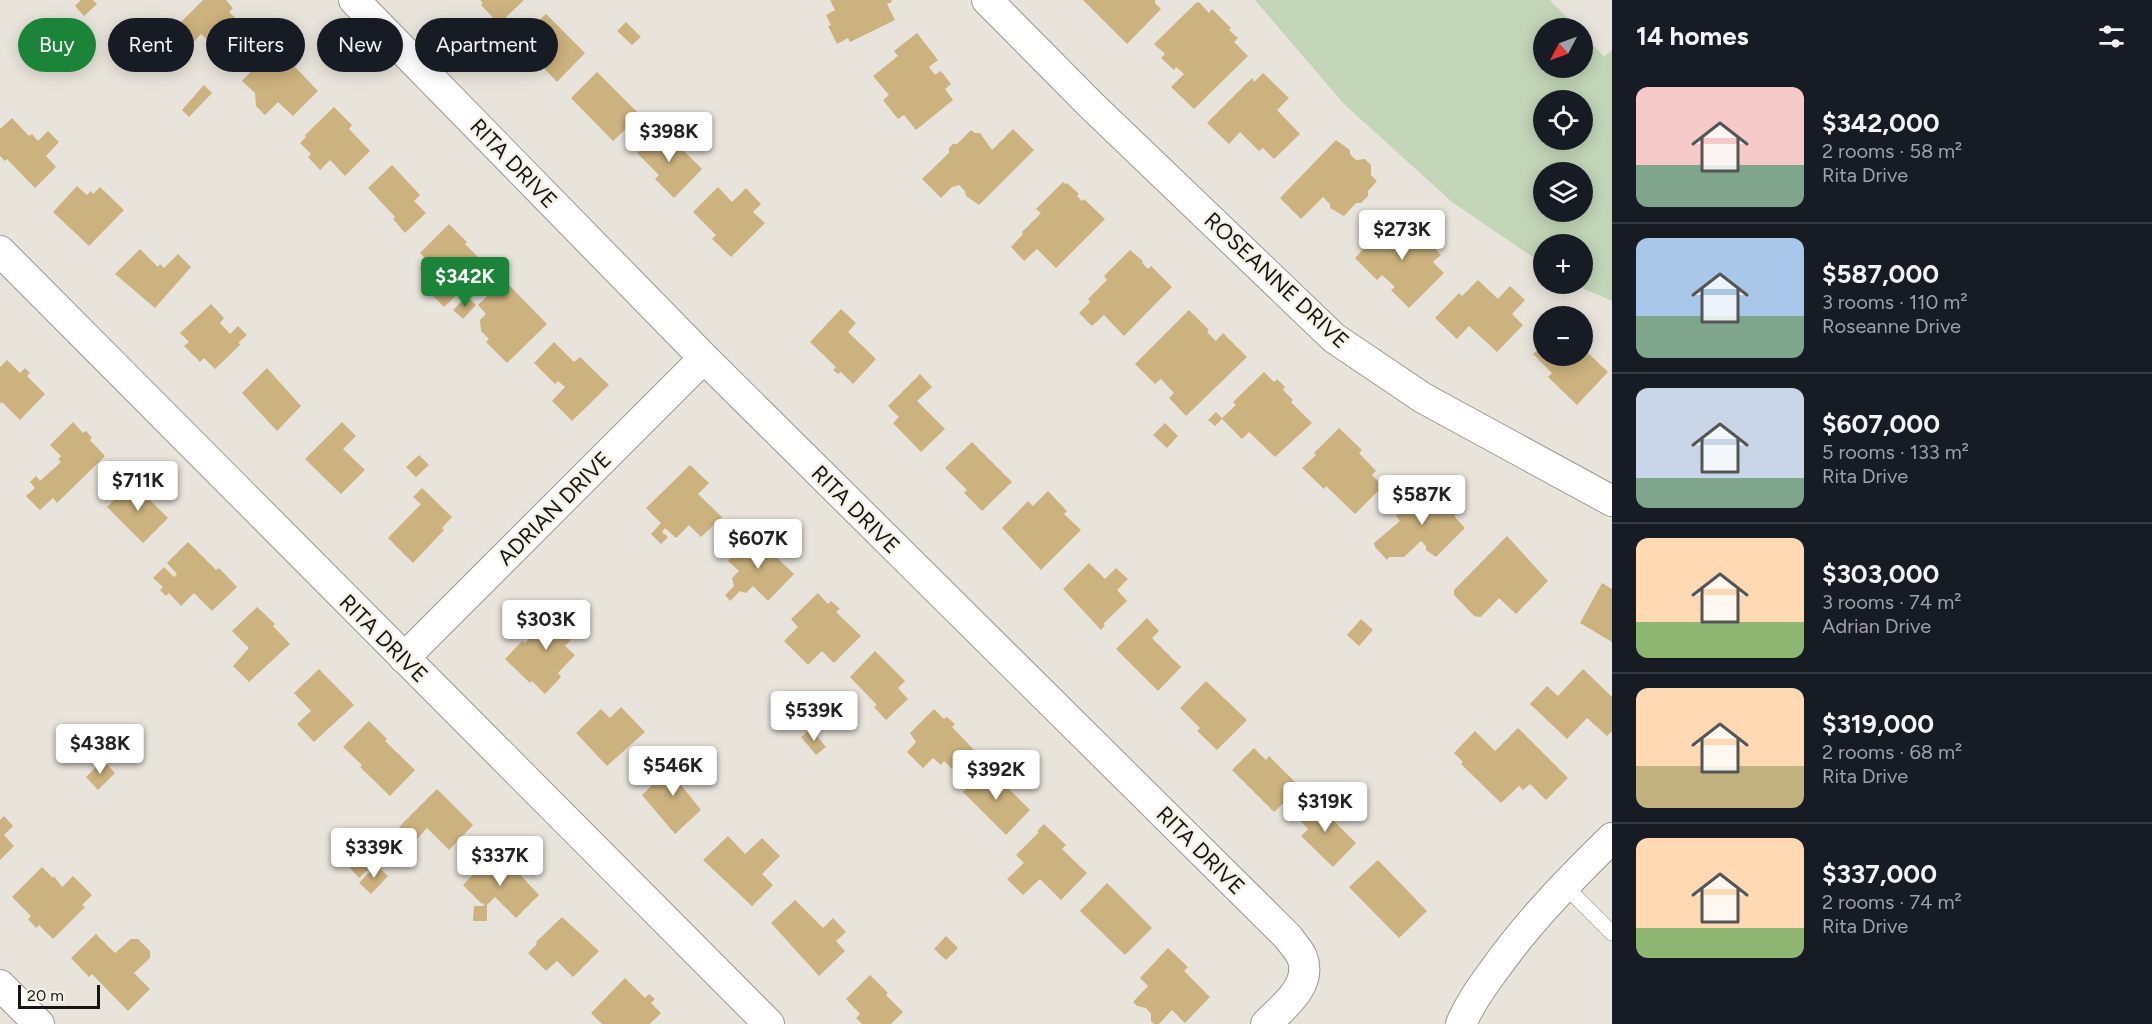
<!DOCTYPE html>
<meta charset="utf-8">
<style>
body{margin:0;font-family:Figtree,sans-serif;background:#242831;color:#f1f3f6;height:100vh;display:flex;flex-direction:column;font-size:22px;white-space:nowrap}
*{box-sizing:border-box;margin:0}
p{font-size:20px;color:#9ea1a6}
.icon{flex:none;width:33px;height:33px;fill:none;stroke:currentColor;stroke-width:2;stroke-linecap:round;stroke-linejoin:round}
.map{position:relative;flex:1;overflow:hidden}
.side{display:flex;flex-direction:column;background:#171b24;width:540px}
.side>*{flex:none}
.guide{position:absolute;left:18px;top:18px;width:570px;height:54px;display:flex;gap:12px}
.needle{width:39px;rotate:229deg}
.fabs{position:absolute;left:1533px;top:18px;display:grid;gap:12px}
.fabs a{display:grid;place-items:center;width:60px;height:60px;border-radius:50%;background:#171b24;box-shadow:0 3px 15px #0003;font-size:30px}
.scale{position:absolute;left:18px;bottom:15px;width:82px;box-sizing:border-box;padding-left:6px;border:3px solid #171512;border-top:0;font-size:16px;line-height:21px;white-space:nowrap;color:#171512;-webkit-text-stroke:4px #f7f2e8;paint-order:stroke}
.price{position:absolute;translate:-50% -51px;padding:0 14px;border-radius:6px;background:#fff;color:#222;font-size:20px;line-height:39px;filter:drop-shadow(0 2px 3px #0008)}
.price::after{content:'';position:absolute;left:50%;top:36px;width:18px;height:14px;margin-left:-9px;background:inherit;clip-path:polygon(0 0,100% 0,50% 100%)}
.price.selected{background:#1b8439;color:#fff}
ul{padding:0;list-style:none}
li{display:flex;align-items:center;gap:18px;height:150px;padding:0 24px}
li+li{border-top:2px solid #363941}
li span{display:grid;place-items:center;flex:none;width:168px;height:120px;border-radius:12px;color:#555}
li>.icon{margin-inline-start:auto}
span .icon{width:72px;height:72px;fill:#fffc;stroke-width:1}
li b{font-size:26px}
h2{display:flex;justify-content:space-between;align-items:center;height:72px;padding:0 24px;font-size:26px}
.pill{padding:0 21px;border-radius:27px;background:#171b24;box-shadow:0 3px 15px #0003;font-size:21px;line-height:54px}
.pill.selected{background:#1b8439;color:#fff}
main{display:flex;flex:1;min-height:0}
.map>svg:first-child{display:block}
.green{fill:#c2d5b7;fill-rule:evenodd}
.building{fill:#ccb27e}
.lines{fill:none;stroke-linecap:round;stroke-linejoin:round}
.lane-casing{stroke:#9b968e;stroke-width:16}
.street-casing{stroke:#9b968e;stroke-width:32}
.lane{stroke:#fff;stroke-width:15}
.street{stroke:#fff;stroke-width:30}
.labels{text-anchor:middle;stroke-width:5;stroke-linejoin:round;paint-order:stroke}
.street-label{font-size:22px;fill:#171512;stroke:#f7f2e8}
</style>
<main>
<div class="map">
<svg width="1612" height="1024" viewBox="0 0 1612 1024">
<rect width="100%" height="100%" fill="#e9e4db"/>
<path class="green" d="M 1255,0 L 1550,0 L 1577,28 L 1544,28 L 1544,68 L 1582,68 L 1583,34 L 1604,57 L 1612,50 L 1612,301 L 1573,284 L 1582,284 L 1582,244 L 1544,244 L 1543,264 L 1452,202 L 1344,104 ZM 1544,100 L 1582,100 L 1582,140 L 1544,140 ZM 1544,172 L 1582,172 L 1582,212 L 1544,212 Z"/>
<path class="building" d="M 81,0 L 93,0 L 97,4 L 84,16 L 75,6 Z
M 203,0 L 226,0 L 233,8 L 229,12 L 251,33 L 226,58 L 201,34 L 190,46 L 174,29 Z
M 480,0 L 524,0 L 499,24 L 481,5 L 483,3 Z
M 830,0 L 891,0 L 892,2 L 887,4 L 895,20 L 850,42 L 848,38 L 837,44 L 828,26 L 831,25 L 826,15 L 835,10 Z
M 1083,0 L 1155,0 L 1155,3 L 1161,9 L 1127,44 Z
M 1199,2 L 1209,13 L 1212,9 L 1231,28 L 1229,30 L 1238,38 L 1234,42 L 1248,56 L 1194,109 L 1171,87 L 1184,74 L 1176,67 L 1174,70 L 1161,58 L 1165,54 L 1154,44 L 1196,3 Z
M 546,14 L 585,53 L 557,82 L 540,64 L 543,60 L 521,38 Z
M 626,22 L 641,37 L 632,45 L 617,31 Z
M 917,33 L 938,60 L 929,67 L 935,75 L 941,71 L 951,84 L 945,89 L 953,100 L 916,130 L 904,115 L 898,119 L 883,100 L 889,95 L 873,76 L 898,56 L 894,51 Z
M 275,47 L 286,59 L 289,56 L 297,65 L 295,67 L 318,91 L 293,116 L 278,102 L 265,115 L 256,106 L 255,93 L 242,81 Z
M 597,72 L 640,115 L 613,141 L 571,98 Z
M 1263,73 L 1289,98 L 1277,110 L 1300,134 L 1274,159 L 1263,148 L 1259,151 L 1240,132 L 1229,144 L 1207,123 L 1252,78 L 1254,82 Z
M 204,85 L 212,93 L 189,117 L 182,110 Z
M 334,107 L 352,125 L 349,129 L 370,151 L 345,176 L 330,160 L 320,170 L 308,157 L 311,154 L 300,143 L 306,137 L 305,135 Z
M 12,118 L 29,136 L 32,134 L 38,141 L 48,131 L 59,142 L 46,156 L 56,167 L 35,188 L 7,159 L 5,161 L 0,156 L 0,129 Z
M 662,129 L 702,169 L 674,198 L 655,179 L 659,175 L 637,153 Z
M 1013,129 L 1034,150 L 979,205 L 966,196 L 965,191 L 959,185 L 952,187 L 941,198 L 922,179 L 949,153 L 949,148 L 953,144 L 957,144 L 971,130 L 975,133 L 980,133 L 992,150 Z
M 1336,140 L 1350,150 L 1350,154 L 1356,160 L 1365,159 L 1371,165 L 1371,175 L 1377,181 L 1368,191 L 1368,196 L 1361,203 L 1356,203 L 1344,216 L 1330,208 L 1330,204 L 1323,197 L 1301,219 L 1280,198 Z
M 392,165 L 420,195 L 414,201 L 426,213 L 405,233 L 393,219 L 395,217 L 368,188 Z
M 1063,182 L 1065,184 L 1067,183 L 1079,194 L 1077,196 L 1082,201 L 1084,199 L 1105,219 L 1056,268 L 1037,249 L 1024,261 L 1011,247 L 1023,234 L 1022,232 L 1041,213 L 1036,209 Z
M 77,186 L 87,195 L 91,191 L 93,194 L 100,187 L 124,210 L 89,246 L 53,212 Z
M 718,187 L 732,202 L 746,188 L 761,204 L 753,212 L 765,223 L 731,257 L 712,239 L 716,235 L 693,212 Z
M 1395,218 L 1411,234 L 1416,229 L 1441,255 L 1433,262 L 1444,273 L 1409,308 L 1391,290 L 1395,287 L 1382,275 L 1377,280 L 1355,258 L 1373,239 L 1372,237 L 1382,227 L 1384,229 Z
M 449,224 L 467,242 L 465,244 L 487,266 L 444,307 L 428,291 L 437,283 L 430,276 L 428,279 L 420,269 L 428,261 L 420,253 Z
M 140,249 L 158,267 L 160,264 L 164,268 L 178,254 L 191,267 L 155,308 L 115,274 Z
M 1130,250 L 1143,261 L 1142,263 L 1148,269 L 1151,266 L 1172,287 L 1124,336 L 1104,315 L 1092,326 L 1079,313 L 1090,302 L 1088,299 L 1107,280 L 1104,276 Z
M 504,280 L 547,324 L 507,363 L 486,342 L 489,339 L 481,331 L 480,320 L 486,314 L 478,305 Z
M 1478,280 L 1498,299 L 1510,286 L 1525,300 L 1512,314 L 1523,325 L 1497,352 L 1469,326 L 1457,339 L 1435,318 L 1459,293 L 1462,296 Z
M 467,296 L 476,305 L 463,319 L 453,310 Z
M 211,304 L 224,318 L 220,323 L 230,334 L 238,326 L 247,335 L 238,343 L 241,344 L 215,369 L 204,358 L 200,362 L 184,346 L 189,342 L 180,333 Z
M 841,309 L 856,323 L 848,332 L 876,359 L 853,384 L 841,372 L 838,374 L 833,370 L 836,367 L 810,342 Z
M 1189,310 L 1209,330 L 1207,332 L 1216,341 L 1223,333 L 1247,357 L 1186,416 L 1169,398 L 1174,393 L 1161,379 L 1155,384 L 1135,364 Z
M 554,342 L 574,362 L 580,357 L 609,385 L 572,421 L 552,401 L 565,387 L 558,381 L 555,384 L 534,363 Z
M 1544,344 L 1544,356 L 1582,356 L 1584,357 L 1588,353 L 1608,372 L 1577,405 L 1548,377 L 1552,373 L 1533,354 Z
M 7,360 L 20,373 L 25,368 L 30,373 L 27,376 L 45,394 L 20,420 L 2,402 L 0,404 L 0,367 Z
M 267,368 L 301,406 L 277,431 L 242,393 Z
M 1264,372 L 1274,382 L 1277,379 L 1285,387 L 1283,390 L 1293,400 L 1291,402 L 1312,423 L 1275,457 L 1249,432 L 1242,439 L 1222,419 L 1215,426 L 1208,420 L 1216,412 L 1222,418 L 1236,405 L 1233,402 Z
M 920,374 L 932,387 L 917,401 L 945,429 L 921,452 L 893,423 L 899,417 L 888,406 Z
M 73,422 L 83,433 L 86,431 L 92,438 L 90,440 L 105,456 L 57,503 L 53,498 L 40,510 L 26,496 L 35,488 L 30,482 L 36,476 L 40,481 L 61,462 L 58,459 L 61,456 L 50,445 Z
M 342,422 L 356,436 L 343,449 L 365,470 L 341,494 L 305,459 Z
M 1165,423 L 1178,436 L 1167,448 L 1153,435 Z
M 1339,428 L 1362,450 L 1359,453 L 1376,471 L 1372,475 L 1383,486 L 1355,514 L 1326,486 L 1324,489 L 1302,468 L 1316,455 L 1314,453 Z
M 972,442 L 1012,482 L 982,511 L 964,493 L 967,490 L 945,468 Z
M 419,455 L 429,465 L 416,477 L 406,467 Z
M 690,465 L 709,483 L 698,494 L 722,517 L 701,537 L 689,525 L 676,538 L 665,528 L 662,532 L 668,537 L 661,544 L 651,534 L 661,523 L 646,508 Z
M 132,482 L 144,494 L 147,491 L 152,496 L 149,499 L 168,518 L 143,543 L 107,507 Z
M 1431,482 L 1459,511 L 1454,516 L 1465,528 L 1436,557 L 1426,550 L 1426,546 L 1421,541 L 1404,557 L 1389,557 L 1387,560 L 1375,547 L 1374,543 L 1400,521 L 1396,516 Z
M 422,488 L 452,517 L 442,528 L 444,530 L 413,563 L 388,538 L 421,504 L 413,497 Z
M 1048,491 L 1067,511 L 1064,514 L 1081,530 L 1041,570 L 1002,528 L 1028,501 L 1033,506 Z
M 756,533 L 774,550 L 772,553 L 794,574 L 768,601 L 753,586 L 746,593 L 740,591 L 730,601 L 725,595 L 734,586 L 732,578 L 739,571 L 728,561 Z
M 1507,536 L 1548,581 L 1516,614 L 1499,598 L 1481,617 L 1474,616 L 1454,595 L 1454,590 Z
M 188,542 L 216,570 L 219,568 L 237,587 L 212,611 L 194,593 L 181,606 L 169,593 L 166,596 L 160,590 L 163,587 L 153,578 L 164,567 L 174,577 L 177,574 L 167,563 Z
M 1089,563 L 1105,579 L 1116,568 L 1128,579 L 1117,590 L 1127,601 L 1103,624 L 1105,625 L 1101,630 L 1063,589 Z
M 1602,583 L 1612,589 L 1612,642 L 1580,623 Z
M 818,593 L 828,604 L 831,601 L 840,609 L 836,612 L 861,636 L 834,663 L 822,651 L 808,665 L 784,641 L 798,627 L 791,619 Z
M 257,607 L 275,624 L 273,626 L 290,644 L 249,682 L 233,666 L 249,648 L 232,631 Z
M 560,607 L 582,628 L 565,646 L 575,655 L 558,673 L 561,677 L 545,694 L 532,681 L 530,683 L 505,659 L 522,641 L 525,643 Z
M 1147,618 L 1159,631 L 1152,638 L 1181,667 L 1158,691 L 1116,649 Z
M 1361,619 L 1373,630 L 1359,646 L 1347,635 Z
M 875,651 L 905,681 L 898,688 L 908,699 L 886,720 L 874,707 L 877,705 L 850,677 Z
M 319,669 L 354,705 L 314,742 L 297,724 L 311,711 L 294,693 Z
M 1583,669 L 1612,697 L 1612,731 L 1607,736 L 1587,718 L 1567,739 L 1530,704 L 1547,686 L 1558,696 Z
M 1206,681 L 1247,720 L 1217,750 L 1197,731 L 1200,728 L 1180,708 Z
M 621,707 L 645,732 L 607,766 L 576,733 L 601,709 L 610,718 Z
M 934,709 L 944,719 L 947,717 L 955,724 L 952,727 L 976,752 L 956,773 L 944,761 L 941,765 L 933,758 L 923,768 L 907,752 L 916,742 L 910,733 Z
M 369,721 L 387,739 L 385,741 L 415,770 L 390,796 L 360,767 L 362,765 L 343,747 Z
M 1518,728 L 1568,778 L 1546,800 L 1530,784 L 1523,790 L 1519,786 L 1501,803 L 1461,764 L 1463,762 L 1454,753 L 1475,731 L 1495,751 Z
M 811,729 L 826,747 L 816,755 L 801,737 Z
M 1254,748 L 1266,760 L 1269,756 L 1300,787 L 1274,812 L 1232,770 Z
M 680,758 L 694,773 L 681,785 L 701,810 L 675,834 L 642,795 Z
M 103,760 L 115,773 L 98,790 L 86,777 Z
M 987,767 L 1030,810 L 1006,835 L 963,792 Z
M 437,789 L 473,825 L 449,850 L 427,828 L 414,842 L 399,827 Z
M 1318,797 L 1330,809 L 1326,813 L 1356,843 L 1333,867 L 1301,836 L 1308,829 L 1297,817 Z
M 4,816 L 13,826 L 4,835 L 14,846 L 0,860 L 0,820 Z
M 1044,824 L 1066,845 L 1062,849 L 1087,873 L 1061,900 L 1040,879 L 1023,895 L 1007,879 L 1024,863 L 1016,855 L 1039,832 L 1037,831 Z
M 728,836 L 745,854 L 762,838 L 780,856 L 762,874 L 773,885 L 752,906 L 703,860 Z
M 497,850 L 539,895 L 516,918 L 495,897 L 487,905 L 487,921 L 473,921 L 474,906 L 484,906 L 484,903 L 482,904 L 463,885 Z
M 361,855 L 372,866 L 359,878 L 349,867 Z
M 1378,860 L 1427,911 L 1399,938 L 1349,887 Z
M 376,865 L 388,876 L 371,894 L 359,883 Z
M 42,867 L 53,878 L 54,876 L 62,887 L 73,876 L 92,895 L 82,905 L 85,907 L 53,939 L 39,925 L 36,928 L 28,919 L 31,916 L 12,897 Z
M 1107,883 L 1152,928 L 1125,955 L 1080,911 Z
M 795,900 L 823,928 L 833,918 L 846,932 L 836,941 L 845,951 L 819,976 L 771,923 Z
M 562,917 L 599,951 L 573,977 L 557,961 L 546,971 L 528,953 L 537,944 L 536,942 Z
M 96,934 L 115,953 L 131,939 L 138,939 L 150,951 L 150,958 L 134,973 L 150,989 L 128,1011 L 92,974 L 89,977 L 71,958 Z
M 946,936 L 958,948 L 946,960 L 934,949 Z
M 1168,948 L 1188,967 L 1184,971 L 1210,997 L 1185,1023 L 1172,1010 L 1159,1024 L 1154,1024 L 1151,1021 L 1151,1014 L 1146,1008 L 1137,1006 L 1133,1002 L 1148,986 L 1140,978 Z
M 870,975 L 888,993 L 886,995 L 903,1012 L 891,1024 L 862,1024 L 856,1018 L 860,1014 L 846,999 Z
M 625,978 L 645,998 L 649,994 L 655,999 L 651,1003 L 661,1013 L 650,1024 L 602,1024 L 591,1013 Z"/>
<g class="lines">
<g class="lane-casing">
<path id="lane" d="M 1564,885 L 1612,933"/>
</g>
<g class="street-casing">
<path id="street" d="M 354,0 L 704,358 L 1288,937 C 1292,943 1299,950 1302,957 C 1313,985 1283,1007 1266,1024
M 987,0 L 1091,105 L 1334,338 L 1423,398 L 1612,501
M 0,251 L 769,1024
M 404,658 L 704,358
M 0,985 L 39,1024
M 1461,1024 C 1469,1005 1480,989 1492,973 C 1527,923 1569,880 1612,838"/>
</g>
<use href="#lane" class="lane"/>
<use href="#street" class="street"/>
</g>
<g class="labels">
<g class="street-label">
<text transform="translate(514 163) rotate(46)" y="8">RITA DRIVE</text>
<text transform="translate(1277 280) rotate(43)" y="8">ROSEANNE DRIVE</text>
<text transform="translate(554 508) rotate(-45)" y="8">ADRIAN DRIVE</text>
<text transform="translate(856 509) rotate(45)" y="8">RITA DRIVE</text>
<text transform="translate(384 638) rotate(45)" y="8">RITA DRIVE</text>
<text transform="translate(1201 850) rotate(45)" y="8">RITA DRIVE</text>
</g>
</g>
</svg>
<div class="fabs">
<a><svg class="needle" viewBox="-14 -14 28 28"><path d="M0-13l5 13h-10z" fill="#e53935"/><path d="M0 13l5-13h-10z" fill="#9ea1a6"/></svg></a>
<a><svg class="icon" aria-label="locate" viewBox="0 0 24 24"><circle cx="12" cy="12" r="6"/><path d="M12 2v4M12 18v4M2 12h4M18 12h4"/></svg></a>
<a><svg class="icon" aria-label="layers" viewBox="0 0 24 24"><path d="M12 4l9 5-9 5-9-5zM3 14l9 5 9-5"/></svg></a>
<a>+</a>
<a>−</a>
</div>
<div class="scale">20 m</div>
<b class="price" style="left:669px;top:163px">$398K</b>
<b class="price" style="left:1402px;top:261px">$273K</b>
<b class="price selected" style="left:465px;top:308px">$342K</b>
<b class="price" style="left:138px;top:512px">$711K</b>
<b class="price" style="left:1422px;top:526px">$587K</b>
<b class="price" style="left:758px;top:570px">$607K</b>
<b class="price" style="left:546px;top:651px">$303K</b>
<b class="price" style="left:814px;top:742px">$539K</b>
<b class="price" style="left:100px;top:775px">$438K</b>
<b class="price" style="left:673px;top:797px">$546K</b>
<b class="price" style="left:996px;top:801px">$392K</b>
<b class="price" style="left:1325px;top:833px">$319K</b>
<b class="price" style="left:374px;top:879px">$339K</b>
<b class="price" style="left:500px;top:887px">$337K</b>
<div class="guide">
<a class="pill selected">Buy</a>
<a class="pill">Rent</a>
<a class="pill">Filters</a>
<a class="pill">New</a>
<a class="pill">Apartment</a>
</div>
</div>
<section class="side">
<h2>14 homes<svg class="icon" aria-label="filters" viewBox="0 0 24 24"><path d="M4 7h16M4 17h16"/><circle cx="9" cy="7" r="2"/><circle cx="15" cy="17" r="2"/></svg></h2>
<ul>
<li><span style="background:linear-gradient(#f6c9c9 65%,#7fa58c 0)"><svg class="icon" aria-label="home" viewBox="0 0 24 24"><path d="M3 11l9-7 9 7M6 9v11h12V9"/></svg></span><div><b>$342,000</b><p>2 rooms · 58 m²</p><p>Rita Drive</p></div></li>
<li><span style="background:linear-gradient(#a9c7e8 65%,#7fa58c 0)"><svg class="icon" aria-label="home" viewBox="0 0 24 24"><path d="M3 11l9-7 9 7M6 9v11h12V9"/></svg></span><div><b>$587,000</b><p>3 rooms · 110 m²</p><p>Roseanne Drive</p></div></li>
<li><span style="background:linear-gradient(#c9d6e8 75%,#7fa58c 0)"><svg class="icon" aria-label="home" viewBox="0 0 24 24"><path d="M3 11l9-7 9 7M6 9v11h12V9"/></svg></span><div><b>$607,000</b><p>5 rooms · 133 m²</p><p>Rita Drive</p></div></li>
<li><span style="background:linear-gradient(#ffd9b3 70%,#8fb573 0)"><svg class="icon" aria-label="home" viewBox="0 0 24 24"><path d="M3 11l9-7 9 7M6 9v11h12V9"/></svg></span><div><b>$303,000</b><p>3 rooms · 74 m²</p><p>Adrian Drive</p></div></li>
<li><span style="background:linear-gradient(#ffd9b3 65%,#c2b280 0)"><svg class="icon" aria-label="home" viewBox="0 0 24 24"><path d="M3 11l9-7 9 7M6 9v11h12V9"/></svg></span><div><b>$319,000</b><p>2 rooms · 68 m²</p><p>Rita Drive</p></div></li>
<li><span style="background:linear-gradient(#ffd9b3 75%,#8fb573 0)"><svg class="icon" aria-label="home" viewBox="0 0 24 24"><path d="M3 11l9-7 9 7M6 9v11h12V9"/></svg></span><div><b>$337,000</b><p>2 rooms · 74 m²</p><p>Rita Drive</p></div></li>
</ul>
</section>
</main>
